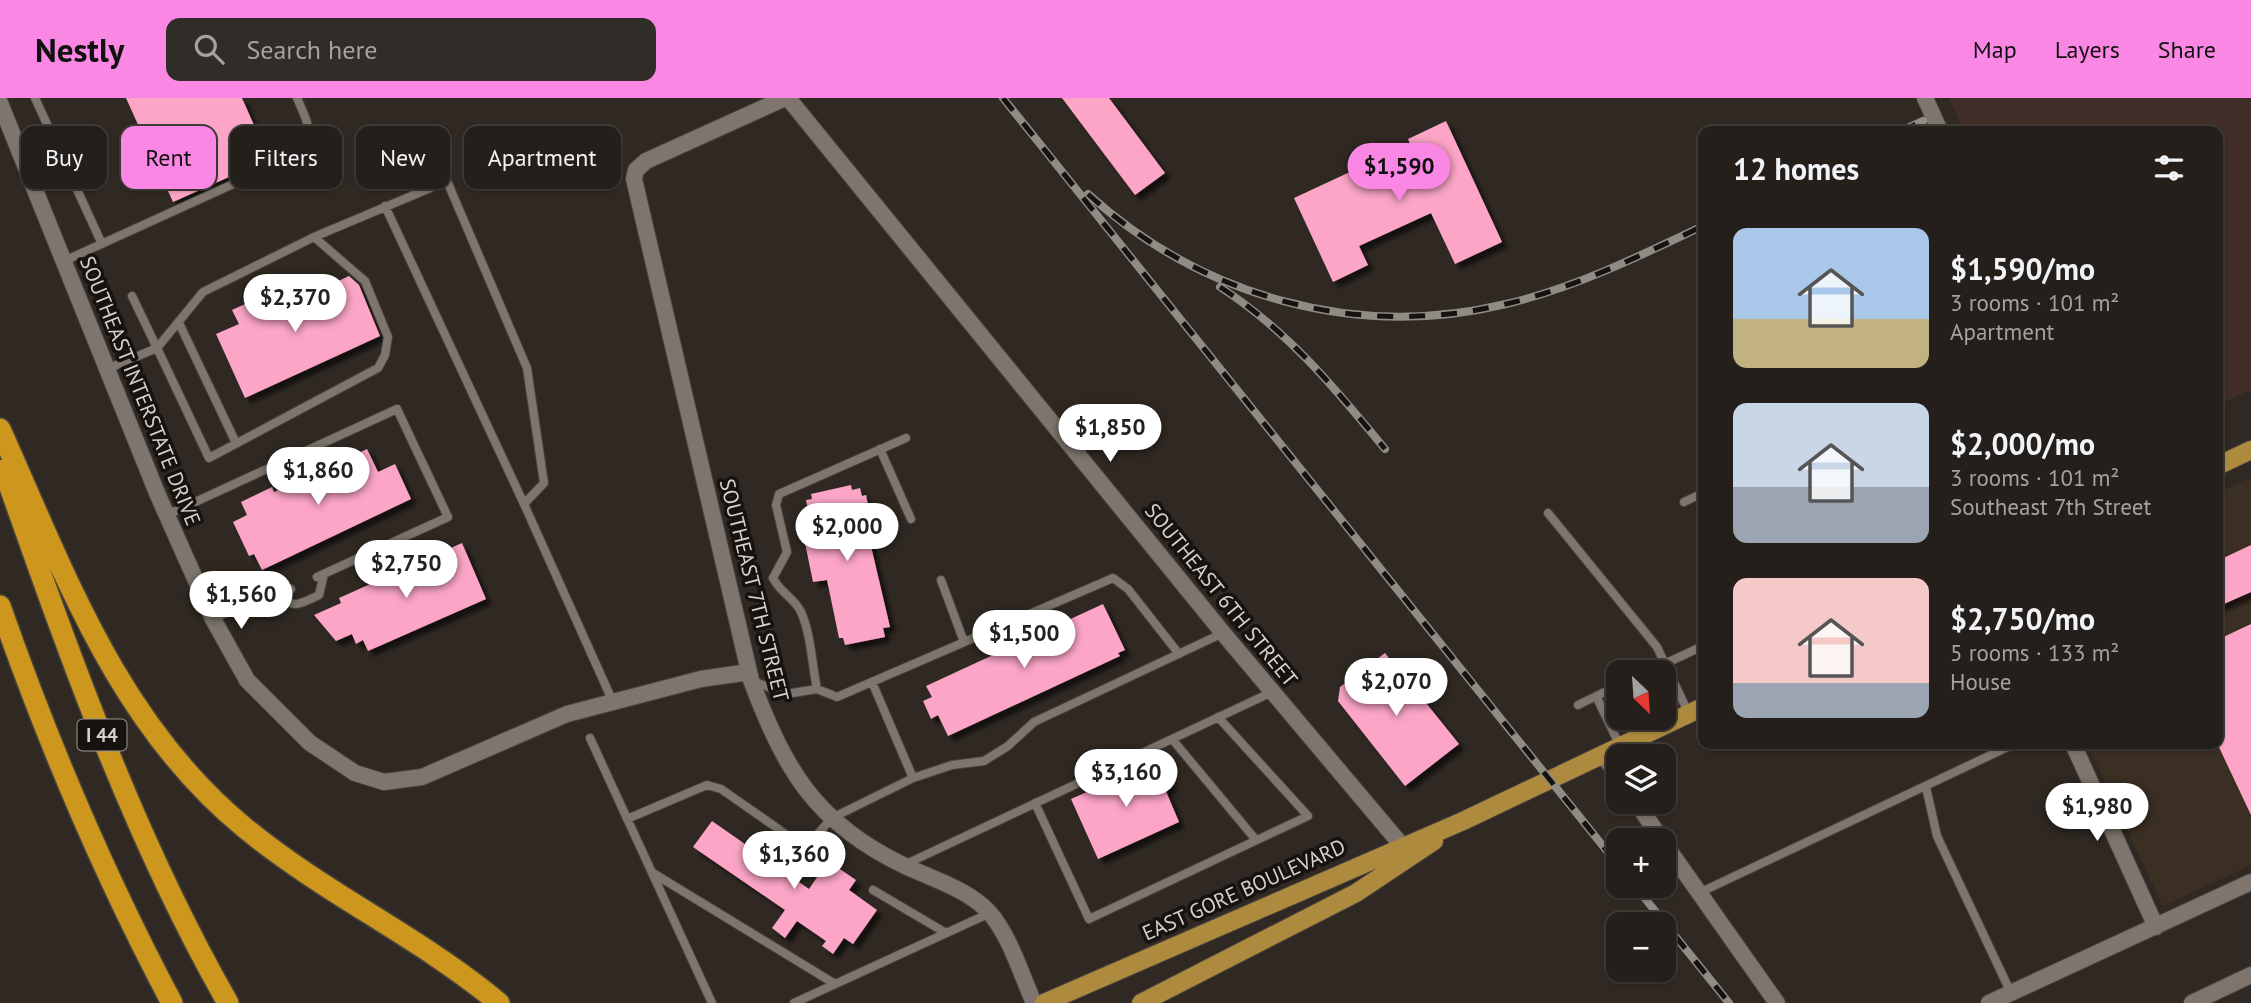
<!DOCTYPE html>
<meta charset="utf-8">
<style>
body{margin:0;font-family:"PT Sans",sans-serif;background:#302c27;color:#f1f3f6;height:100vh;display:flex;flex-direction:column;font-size:26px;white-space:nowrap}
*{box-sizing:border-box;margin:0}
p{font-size:23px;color:#a3a2a2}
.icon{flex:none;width:38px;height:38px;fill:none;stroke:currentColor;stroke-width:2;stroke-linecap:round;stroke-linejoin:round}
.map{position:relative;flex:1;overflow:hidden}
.panel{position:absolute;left:1698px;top:28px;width:525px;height:623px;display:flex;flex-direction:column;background:#241f1a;border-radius:14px;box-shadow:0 2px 5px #0004,0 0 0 2px #413d39}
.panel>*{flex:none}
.top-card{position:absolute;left:21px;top:28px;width:665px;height:63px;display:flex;gap:14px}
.needle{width:46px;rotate:155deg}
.tools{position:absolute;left:1606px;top:562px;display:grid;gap:14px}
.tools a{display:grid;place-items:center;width:70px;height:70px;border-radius:14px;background:#241f1a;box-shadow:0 2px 5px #0004,0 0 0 2px #413d39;font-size:35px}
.price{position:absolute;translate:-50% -60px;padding:0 16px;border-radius:24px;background:#fff;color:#222;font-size:23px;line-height:46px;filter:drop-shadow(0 2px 4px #0008)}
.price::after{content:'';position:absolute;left:50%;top:42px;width:21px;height:16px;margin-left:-10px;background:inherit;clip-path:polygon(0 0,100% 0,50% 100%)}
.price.on{background:#fb87e5;color:#111}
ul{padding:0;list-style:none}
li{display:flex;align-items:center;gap:21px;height:175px;padding:0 35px}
li span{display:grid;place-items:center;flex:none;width:196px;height:140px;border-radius:14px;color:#555}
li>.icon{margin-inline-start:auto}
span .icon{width:84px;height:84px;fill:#fffc;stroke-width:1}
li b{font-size:30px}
h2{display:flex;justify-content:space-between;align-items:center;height:84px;padding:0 35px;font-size:30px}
.tag{padding:0 24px;border-radius:14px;background:#241f1a;box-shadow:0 2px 5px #0004,0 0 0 2px #413d39;font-size:24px;line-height:63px}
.tag.on{background:#fb87e5;color:#111}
header{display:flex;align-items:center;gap:42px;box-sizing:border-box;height:98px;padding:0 35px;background:#fb87e5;color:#111}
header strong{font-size:33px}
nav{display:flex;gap:38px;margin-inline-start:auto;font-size:24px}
.search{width:490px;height:63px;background:#302c27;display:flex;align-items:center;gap:18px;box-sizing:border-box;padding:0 24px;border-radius:14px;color:#a3a2a2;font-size:26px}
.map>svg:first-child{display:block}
.built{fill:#3b2f24}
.industrial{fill:#402d28}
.building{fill:#fca5c7;filter:url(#shadow)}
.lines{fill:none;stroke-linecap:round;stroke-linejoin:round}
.lane-casing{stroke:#49443e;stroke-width:10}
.street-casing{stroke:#49443e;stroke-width:18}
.primary-casing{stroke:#49443e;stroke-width:20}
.highway-casing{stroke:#49443e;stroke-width:24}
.lane{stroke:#7e766e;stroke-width:8}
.street{stroke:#7e766e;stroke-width:16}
.primary{stroke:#ad8a3d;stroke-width:18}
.highway{stroke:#cc971c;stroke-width:21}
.rail-casing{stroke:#908b85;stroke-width:8}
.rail{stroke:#161210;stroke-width:5;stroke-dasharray:16;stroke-linecap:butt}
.labels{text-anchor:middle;stroke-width:7;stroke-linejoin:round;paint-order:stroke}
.shield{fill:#161210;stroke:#9c9894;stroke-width:2}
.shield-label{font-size:19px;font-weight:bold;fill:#d5d1cc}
.street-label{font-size:21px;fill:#d5d1cc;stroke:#161210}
</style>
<header>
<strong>Nestly</strong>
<div class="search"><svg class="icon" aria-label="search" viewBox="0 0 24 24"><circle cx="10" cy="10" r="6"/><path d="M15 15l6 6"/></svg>Search here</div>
<nav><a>Map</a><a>Layers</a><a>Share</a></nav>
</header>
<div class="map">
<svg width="2251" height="905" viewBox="0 0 2251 905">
<defs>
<filter id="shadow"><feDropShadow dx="5.5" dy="5.5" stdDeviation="2" flood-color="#0009"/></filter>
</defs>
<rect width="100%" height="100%" fill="#302923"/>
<path class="built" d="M 2251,380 L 2251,767 L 2163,808 L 2087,646 L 2217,646 L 2217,395 Z"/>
<path class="industrial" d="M 1949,0 L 2251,0 L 2251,292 L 2217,307 L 2217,33 L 1964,33 Z"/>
<path class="building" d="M 126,0 L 242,0 L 269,61 L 173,104 Z
M 1062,0 L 1109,0 L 1165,75 L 1135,97 Z
M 1446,23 L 1502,144 L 1455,166 L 1431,115 L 1359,148 L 1368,167 L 1333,184 L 1294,100 L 1410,46 L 1408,41 Z
M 349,178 L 359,187 L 380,238 L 245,300 L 216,236 L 239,226 L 232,212 L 271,194 L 279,211 Z
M 367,351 L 378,374 L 395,366 L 411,401 L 262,472 L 254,456 L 249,458 L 233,424 L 247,417 L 241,404 L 272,389 L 274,394 L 317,374 L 315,370 L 336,359 L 339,364 Z
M 851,387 L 852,392 L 860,390 L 862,398 L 866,397 L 872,426 L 866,427 L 890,529 L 883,530 L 885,539 L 845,547 L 843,540 L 839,540 L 827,482 L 813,484 L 805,445 L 814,443 L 806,402 L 812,401 L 811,396 Z
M 462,445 L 486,501 L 368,553 L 363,542 L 356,546 L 352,536 L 336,543 L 314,517 L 341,505 L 339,500 Z
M 2251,447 L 2251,494 L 2217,509 L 2217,463 Z
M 1103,506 L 1125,552 L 1118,555 L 1120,558 L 948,638 L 938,617 L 931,621 L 923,603 L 932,599 L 926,588 Z
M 2251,526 L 2251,717 L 2217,645 L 2217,542 Z
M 1385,555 L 1396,569 L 1402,564 L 1423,591 L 1418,595 L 1459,646 L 1405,688 L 1338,603 L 1340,589 Z
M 1159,662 L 1171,688 L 1165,691 L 1179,724 L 1098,761 L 1071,701 Z
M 712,723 L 809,791 L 828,763 L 856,782 L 849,792 L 877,812 L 853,846 L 844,840 L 833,856 L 822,848 L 826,843 L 797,823 L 785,840 L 772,830 L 785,812 L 693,749 Z"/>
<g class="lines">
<g class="lane-casing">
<path id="lane" d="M 35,0 L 102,146
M 385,108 L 524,406
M 314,139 L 447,83 L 527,270 L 544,385 L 524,406 L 613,604
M 314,139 L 365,183 L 388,239 L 385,257 L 378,270 L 209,360 L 157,250 L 203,194 Z
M 64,163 L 297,57 C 317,37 307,23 297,0
M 179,225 L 236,345
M 107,271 L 157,250 L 132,198
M 880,351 L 911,421
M 1684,404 L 1703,395
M 1548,415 L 1657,549 L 1689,616
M 167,417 L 397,311 L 448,419 L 317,479
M 941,482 L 964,544
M 280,496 C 292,513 302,505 319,497 L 324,476
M 213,521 L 268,495 L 280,496 L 291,491
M 1647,574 L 1703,548
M 753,583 L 786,596 L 817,591 L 837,599 L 1113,480 L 1128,491 L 1179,556
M 872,584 L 913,680
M 817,591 C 812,567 811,536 801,514 C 794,499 781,496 773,480 L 787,454 L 776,407 L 779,396 L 906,340
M 1596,598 L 1620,648
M 1578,607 L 1619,587
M 590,640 L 712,905
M 1172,641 L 1256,742
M 1926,689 L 1937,738 L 2011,895
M 1035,705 L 1089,821 L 1308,718 L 1218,619
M 627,721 L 707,687 L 721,691 L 797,744 L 813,741 L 832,720 L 913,680 L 952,667 L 984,663 L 1008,648 L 1034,624 L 1223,535
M 904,767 L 1272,594
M 653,775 L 835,886
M 873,792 L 946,835
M 1699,795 L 2014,646
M 794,905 L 990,815"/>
</g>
<g class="street-casing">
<path id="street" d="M 785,0 L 646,63 L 636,72 L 634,81 L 751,582 C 785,672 815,725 905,768 C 933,781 967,791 989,814 C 1010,838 1021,876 1034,905
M 788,0 L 1223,535 L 1409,756
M 1925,0 L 1940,33
M 0,5 L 157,395 L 213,521 L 247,582 L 310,645 L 355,675 L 384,684 L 422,679 L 567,616 L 701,581 L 749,574
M 2073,646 L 2156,829
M 1603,657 L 1619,679
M 1636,704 L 1662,742
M 1664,745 L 1777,905
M 1989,905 L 2251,784
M 2192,905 L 2251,877"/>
</g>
<g class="primary-casing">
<path id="primary" d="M 2217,368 L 2251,352
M 1044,905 L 1463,723 L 1703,609
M 1141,905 L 1356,795 L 1434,743"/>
</g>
<g class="highway-casing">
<path id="highway" d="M 0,331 C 65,476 118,626 245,730 C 325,796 420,839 499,905
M 4,372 C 68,553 132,737 228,905
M 0,508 C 48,645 104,777 172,905"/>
</g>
<use href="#lane" class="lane"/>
<use href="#street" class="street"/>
<use href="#primary" class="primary"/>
<use href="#highway" class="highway"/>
<g class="rail-casing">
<path id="rail" d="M 1003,0 L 1619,768
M 1901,33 L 1923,23
M 1088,96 C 1202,199 1356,242 1506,206 C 1574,190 1640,158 1703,128
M 1220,189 C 1287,232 1335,290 1385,351
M 1635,788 L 1729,905"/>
</g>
<use href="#rail" class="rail"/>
</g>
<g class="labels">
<rect class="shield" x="77.5" y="621.5" width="49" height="31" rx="5"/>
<g class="shield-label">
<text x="102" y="644">I 44</text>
</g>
<g class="street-label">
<text transform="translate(140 293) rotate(68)" y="7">SOUTHEAST INTERSTATE DRIVE</text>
<text transform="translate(754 492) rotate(76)" y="7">SOUTHEAST 7TH STREET</text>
<text transform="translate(1221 497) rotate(51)" y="7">SOUTHEAST 6TH STREET</text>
<text transform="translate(1244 792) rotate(-24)" y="7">EAST GORE BOULEVARD</text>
</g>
</g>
</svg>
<div class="tools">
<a><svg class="needle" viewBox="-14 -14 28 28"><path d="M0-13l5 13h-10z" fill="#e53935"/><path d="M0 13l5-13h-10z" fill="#a3a2a2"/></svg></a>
<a><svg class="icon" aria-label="layers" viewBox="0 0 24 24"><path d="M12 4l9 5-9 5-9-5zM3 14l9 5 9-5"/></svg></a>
<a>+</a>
<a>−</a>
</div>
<b class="price on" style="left:1399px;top:105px">$1,590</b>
<b class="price" style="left:295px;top:236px">$2,370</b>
<b class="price" style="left:1110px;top:366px">$1,850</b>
<b class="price" style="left:318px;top:409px">$1,860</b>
<b class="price" style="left:847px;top:465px">$2,000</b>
<b class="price" style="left:406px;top:502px">$2,750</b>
<b class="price" style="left:241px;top:533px">$1,560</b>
<b class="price" style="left:1024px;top:572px">$1,500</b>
<b class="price" style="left:1396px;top:620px">$2,070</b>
<b class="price" style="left:1126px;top:711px">$3,160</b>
<b class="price" style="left:2097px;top:745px">$1,980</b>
<b class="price" style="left:794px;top:793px">$1,360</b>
<div class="top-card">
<a class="tag">Buy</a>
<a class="tag on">Rent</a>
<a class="tag">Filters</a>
<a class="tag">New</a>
<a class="tag">Apartment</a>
</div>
<section class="panel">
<h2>12 homes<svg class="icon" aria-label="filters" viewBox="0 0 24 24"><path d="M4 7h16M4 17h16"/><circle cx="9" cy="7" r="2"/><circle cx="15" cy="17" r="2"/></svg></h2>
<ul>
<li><span style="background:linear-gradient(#a9c7e8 65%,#c2b280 0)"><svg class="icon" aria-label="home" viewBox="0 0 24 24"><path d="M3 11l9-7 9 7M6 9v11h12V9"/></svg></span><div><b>$1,590/mo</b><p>3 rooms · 101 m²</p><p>Apartment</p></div></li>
<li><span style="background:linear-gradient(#c9d6e8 60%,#9aa5b1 0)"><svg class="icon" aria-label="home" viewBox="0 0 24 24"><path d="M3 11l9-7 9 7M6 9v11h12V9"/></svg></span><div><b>$2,000/mo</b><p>3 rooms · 101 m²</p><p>Southeast 7th Street</p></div></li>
<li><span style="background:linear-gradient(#f6c9c9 75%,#9aa5b1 0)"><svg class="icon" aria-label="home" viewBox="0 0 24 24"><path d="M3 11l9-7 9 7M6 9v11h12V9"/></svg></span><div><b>$2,750/mo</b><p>5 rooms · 133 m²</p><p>House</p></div></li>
</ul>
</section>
</div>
